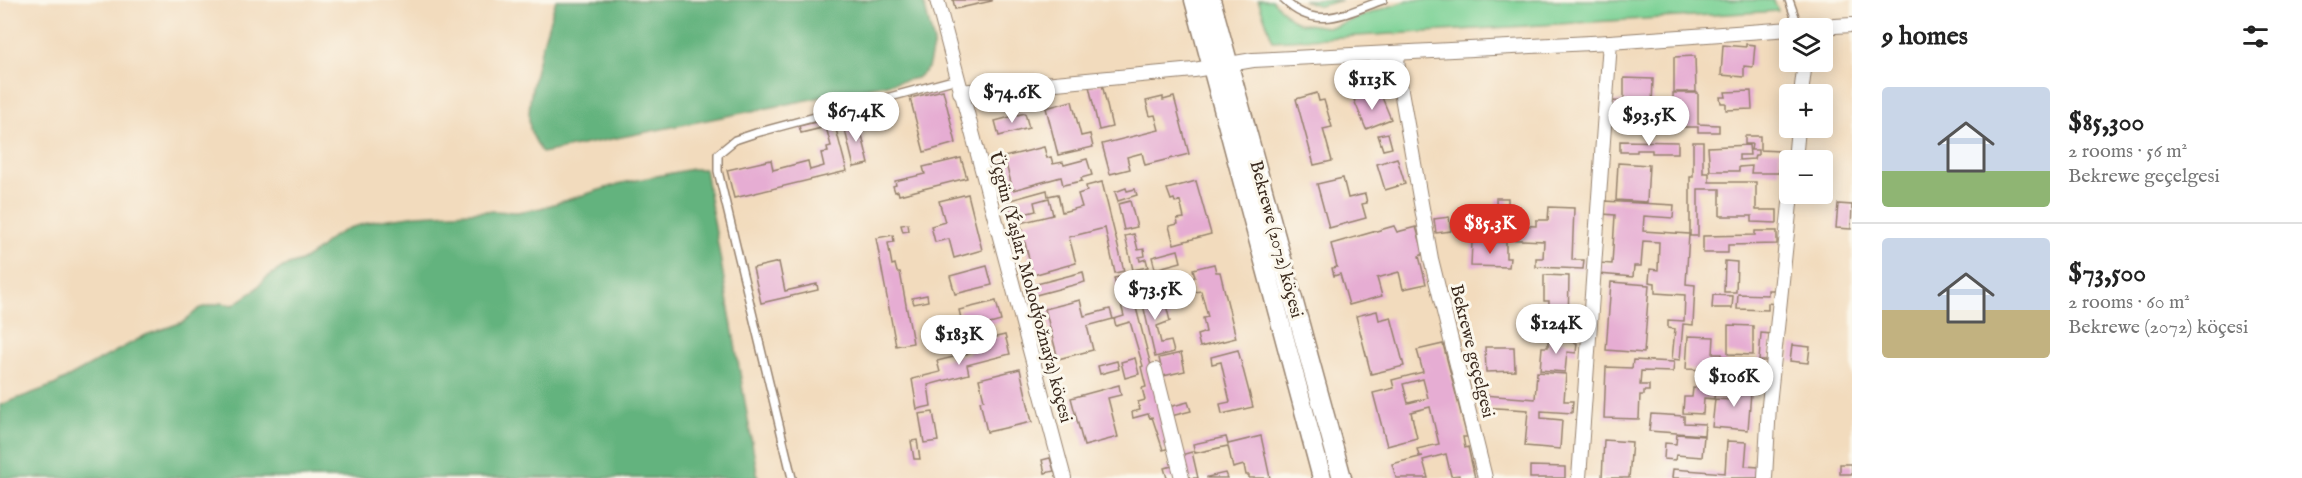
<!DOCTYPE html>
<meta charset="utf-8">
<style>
body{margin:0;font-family:"IM FELL English",serif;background:#f6f6f6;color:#222;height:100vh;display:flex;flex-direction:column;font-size:22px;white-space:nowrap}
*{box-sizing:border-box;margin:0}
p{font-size:20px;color:#767676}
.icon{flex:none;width:33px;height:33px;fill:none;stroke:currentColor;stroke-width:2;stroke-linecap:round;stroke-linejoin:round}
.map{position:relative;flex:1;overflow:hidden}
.side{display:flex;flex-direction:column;background:#fff;width:450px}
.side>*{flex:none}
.controls{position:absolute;left:1779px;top:18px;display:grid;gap:12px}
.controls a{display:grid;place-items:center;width:54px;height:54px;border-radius:6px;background:#fff;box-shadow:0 3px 15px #0003;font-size:30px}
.price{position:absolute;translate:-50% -51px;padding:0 14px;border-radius:21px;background:#fff;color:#222;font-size:20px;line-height:39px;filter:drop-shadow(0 2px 3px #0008)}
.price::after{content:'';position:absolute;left:50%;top:36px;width:18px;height:14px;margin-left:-9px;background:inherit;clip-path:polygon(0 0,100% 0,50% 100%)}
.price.selected{background:#d93025;color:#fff}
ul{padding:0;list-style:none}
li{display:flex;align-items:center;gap:18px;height:150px;padding:0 30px}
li+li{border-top:2px solid #e0e0e0}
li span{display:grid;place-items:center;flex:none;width:168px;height:120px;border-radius:6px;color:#555}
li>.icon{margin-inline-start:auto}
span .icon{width:72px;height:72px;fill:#fffc;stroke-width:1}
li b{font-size:26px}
h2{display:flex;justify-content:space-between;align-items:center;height:72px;padding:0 30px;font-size:26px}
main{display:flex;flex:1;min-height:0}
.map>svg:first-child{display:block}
.green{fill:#7bd195;stroke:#5b7e5a;stroke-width:1.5}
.forest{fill:#64b37e;stroke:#506e4e;stroke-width:1.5}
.building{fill:#e6add3;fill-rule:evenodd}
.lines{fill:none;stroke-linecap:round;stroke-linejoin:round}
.lane-casing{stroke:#96826e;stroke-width:10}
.street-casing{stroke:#96826e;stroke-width:16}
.secondary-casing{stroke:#96826e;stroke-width:21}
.lane{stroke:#fff;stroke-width:7}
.street{stroke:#fff;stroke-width:14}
.secondary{stroke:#fff;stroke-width:18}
.labels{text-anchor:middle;stroke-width:6;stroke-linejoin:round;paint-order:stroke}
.street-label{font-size:18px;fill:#3b2a1e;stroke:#fbf7ec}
</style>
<main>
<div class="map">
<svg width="1852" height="478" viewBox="0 0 1852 478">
<rect width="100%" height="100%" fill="#fbf7ec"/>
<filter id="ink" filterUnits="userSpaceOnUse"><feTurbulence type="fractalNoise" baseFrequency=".0167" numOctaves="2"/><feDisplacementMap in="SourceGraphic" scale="12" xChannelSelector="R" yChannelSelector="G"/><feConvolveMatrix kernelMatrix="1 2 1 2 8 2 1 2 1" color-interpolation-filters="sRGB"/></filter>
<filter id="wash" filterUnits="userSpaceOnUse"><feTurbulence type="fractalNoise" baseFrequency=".008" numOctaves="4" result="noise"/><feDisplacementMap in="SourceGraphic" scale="24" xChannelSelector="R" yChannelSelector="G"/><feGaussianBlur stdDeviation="1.35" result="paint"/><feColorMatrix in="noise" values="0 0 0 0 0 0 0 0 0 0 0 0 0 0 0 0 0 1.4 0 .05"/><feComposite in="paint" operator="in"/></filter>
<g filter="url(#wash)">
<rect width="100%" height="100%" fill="#f2dbbd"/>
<path class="green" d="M 1258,0 L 1272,0 L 1290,18 L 1300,23 L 1327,27 L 1335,26 L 1408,0 L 1774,0 L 1778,11 L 1273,41 Z
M 1303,0 L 1342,0 L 1320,6 Z"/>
<path class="forest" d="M 556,0 L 923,0 L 934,43 L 928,68 L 917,78 L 542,153 C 538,146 534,139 531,132 C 522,102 547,30 556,0 Z
M 692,169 L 705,169 L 758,478 L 0,478 L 0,405 L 54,385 L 146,335 L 183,322 L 200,308 L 221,303 L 233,305 L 254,291 L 266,278 L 283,267 L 301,261 L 318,250 L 332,237 L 349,228 L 375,221 L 417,215 L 488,211 L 517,212 L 541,208 L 622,183 Z"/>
<g id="blocks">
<path class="building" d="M 953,0 L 992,0 L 992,1 L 955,9 Z
M 1746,44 L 1755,45 L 1753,67 L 1744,66 L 1744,77 L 1721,75 L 1723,45 L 1746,47 Z
M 1695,56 L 1696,92 L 1674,92 L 1674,57 Z
M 1624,78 L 1653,79 L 1651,131 L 1629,129 L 1629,123 L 1612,122 L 1613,101 L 1624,102 Z
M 1102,84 L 1112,127 L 1099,130 L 1089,86 Z
M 943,90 L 956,143 L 924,152 L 910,98 Z
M 1751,91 L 1752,109 L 1726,110 L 1726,103 L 1721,103 L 1720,97 L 1726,97 L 1725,92 Z
M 1317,93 L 1319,101 L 1324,100 L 1332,127 L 1323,129 L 1332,161 L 1314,165 L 1296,99 Z
M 1673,93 L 1698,93 L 1698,124 L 1719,125 L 1719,132 L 1698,132 L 1698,127 L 1674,127 Z
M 1369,94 L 1371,99 L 1381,95 L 1391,119 L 1366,129 L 1354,100 Z
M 1163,97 L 1163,100 L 1174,97 L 1189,154 L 1145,165 L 1142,153 L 1127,157 L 1130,169 L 1110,174 L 1102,144 L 1159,130 L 1155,115 L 1150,116 L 1146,101 Z
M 885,101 L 887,112 L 864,116 L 862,107 Z
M 1072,101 L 1081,136 L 1090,134 L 1093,147 L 1058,155 L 1046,108 Z
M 1025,113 L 1029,128 L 999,136 L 995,121 Z
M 833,118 L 847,171 L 734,198 L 727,170 L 771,160 L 773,170 L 808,161 L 810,170 L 824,166 L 821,153 L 828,152 L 827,147 L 831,146 L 826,127 L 801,133 L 799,126 Z
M 858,119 L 869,164 L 854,167 L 843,122 Z
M 1388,133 L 1392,148 L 1383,150 L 1378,135 Z
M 1745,136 L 1760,136 L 1760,150 L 1780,151 L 1779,173 L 1751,173 L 1752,166 L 1739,167 L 1739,171 L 1710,171 L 1708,147 L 1749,145 L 1750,155 L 1739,155 L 1739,160 L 1754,159 L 1755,155 L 1758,155 L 1758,150 L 1751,150 L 1752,144 L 1745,144 Z
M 1620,141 L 1678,142 L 1678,153 L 1652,153 L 1652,150 L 1637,150 L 1637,152 L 1620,152 Z
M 1693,142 L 1703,142 L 1703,173 L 1709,173 L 1709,182 L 1756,182 L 1756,210 L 1777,210 L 1777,223 L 1752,222 L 1752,216 L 1720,216 L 1720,189 L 1698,189 L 1698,236 L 1690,236 L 1690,177 L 1693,177 Z
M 1044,147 L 1047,158 L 1051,157 L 1053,164 L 1063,162 L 1064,165 L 1087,159 L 1092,175 L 1081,178 L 1082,181 L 1063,185 L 1061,177 L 1013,190 L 1004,157 Z
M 961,158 L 967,178 L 899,195 L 898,191 L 895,192 L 893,186 L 896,185 L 895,181 L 925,174 L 923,167 Z
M 1397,158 L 1405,184 L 1385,190 L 1377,164 Z
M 1618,163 L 1649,165 L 1647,202 L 1616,200 Z
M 1343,178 L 1348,198 L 1365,194 L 1367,203 L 1362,204 L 1366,218 L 1329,228 L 1317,184 Z
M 1196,181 L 1211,234 L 1174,244 L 1169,226 L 1178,224 L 1177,219 L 1184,218 L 1180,201 L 1175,202 L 1174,199 L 1171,200 L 1167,189 Z
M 1102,182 L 1124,271 L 1115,273 L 1105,228 L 1069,237 L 1076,263 L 1033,275 L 1020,223 L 1053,215 L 1049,198 L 1034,202 L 1036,211 L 1012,217 L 1007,201 L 1047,190 L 1048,196 L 1058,194 L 1062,212 L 1082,207 L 1078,194 L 1087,191 L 1086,186 Z
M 1126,188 L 1127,191 L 1135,189 L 1137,195 L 1118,201 L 1115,192 Z
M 968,194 L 982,250 L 954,258 L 949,239 L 935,242 L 931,226 L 945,222 L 939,201 Z
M 1496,198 L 1508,198 L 1508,225 L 1536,226 L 1536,220 L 1548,220 L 1549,207 L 1574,208 L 1572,260 L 1584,260 L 1583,269 L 1536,267 L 1536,258 L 1543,258 L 1544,241 L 1497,239 Z
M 1130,201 L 1137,227 L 1124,230 L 1118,204 Z
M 1603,201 L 1674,205 L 1673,218 L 1644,216 L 1643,231 L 1689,234 L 1686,284 L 1695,285 L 1693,325 L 1683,324 L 1680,360 L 1672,359 L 1675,329 L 1668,328 L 1668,320 L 1684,321 L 1685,295 L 1655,293 L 1655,283 L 1649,282 L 1650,269 L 1658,270 L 1659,242 L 1643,241 L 1641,266 L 1634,266 L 1633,277 L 1599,274 L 1600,263 L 1612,264 L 1615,215 L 1603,214 Z
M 1838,204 L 1852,205 L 1851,229 L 1836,228 Z
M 1449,217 L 1451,231 L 1436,233 L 1434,219 Z
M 908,224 L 909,231 L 903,232 L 901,225 Z
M 1394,226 L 1397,232 L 1416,227 L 1424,254 L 1419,256 L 1426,284 L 1403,289 L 1399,272 L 1377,278 L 1382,296 L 1349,305 L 1340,274 L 1334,276 L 1332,268 L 1337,267 L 1331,244 Z
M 1755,231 L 1777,231 L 1777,244 L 1728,245 L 1728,253 L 1703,253 L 1703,236 L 1755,235 Z
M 1134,234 L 1138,250 L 1144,249 L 1145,256 L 1139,257 L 1140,261 L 1146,259 L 1148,267 L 1133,270 L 1125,236 Z
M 893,235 L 894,242 L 888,243 L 892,265 L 895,264 L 897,272 L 900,272 L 913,343 L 896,346 L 876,238 Z
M 1472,242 L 1506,242 L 1506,258 L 1510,258 L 1509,267 L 1471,266 Z
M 1178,250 L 1181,262 L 1155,269 L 1152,257 Z
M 1725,261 L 1737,262 L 1736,292 L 1724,292 Z
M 779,262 L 785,291 L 817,284 L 818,290 L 761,303 L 753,268 Z
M 1214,264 L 1216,272 L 1220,272 L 1236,338 L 1200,347 L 1197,335 L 1206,332 L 1203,318 L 1208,317 L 1201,291 L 1195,292 L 1192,278 L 1195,277 L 1193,269 Z
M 987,266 L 992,285 L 955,294 L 950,276 Z
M 1083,272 L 1085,282 L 1032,296 L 1029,286 Z
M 1127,275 L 1130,283 L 1135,282 L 1138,295 L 1133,296 L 1172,447 L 1163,450 L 1152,417 L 1150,418 L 1148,414 L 1133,418 L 1132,412 L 1140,410 L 1138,402 L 1145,400 L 1142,388 L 1146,387 L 1141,367 L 1143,366 L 1130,322 L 1116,326 L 1114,319 L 1124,316 L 1114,278 Z
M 1544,275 L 1569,276 L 1568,326 L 1548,325 L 1549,301 L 1544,301 Z
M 1611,282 L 1649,285 L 1644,353 L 1606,350 Z
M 1151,285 L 1157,308 L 1166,305 L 1170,321 L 1157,326 L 1161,343 L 1171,341 L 1174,352 L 1155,357 L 1139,287 Z
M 1768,290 L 1775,290 L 1775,304 L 1768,303 L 1768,310 L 1737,309 L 1738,294 L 1768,295 Z
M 927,295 L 928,301 L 914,304 L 912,298 Z
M 1713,295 L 1733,296 L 1732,308 L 1712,308 Z
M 1080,300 L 1084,316 L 1110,309 L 1113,319 L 1087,326 L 1093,350 L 1058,359 L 1045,309 Z
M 996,301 L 1001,321 L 964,331 L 959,310 Z
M 1377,311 L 1379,320 L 1391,317 L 1404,366 L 1371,374 L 1356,316 Z
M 1728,325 L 1753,326 L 1753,355 L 1728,354 Z
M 1761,333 L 1771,334 L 1769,361 L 1759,361 Z
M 1005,335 L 1010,354 L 967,365 L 969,374 L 928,385 L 931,406 L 917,409 L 912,379 L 940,372 L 937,361 L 970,353 L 967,344 Z
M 1688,336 L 1714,337 L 1713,354 L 1722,354 L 1722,357 L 1726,358 L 1725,371 L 1686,369 Z
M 1548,339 L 1577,343 L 1576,353 L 1567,352 L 1565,372 L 1540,370 L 1542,347 L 1548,347 Z
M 1443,344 L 1467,437 L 1463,437 L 1465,448 L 1468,447 L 1475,478 L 1459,478 L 1459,475 L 1451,476 L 1446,454 L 1423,460 L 1428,478 L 1396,478 L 1392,464 L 1423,456 L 1419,456 L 1417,449 L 1439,444 L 1430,407 L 1411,412 L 1417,438 L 1387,446 L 1373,393 L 1394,388 L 1392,380 L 1423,372 L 1417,350 ZM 1423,379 L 1428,398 L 1408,403 L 1403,384 Z
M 1792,345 L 1810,347 L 1808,363 L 1790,361 Z
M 1485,347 L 1514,347 L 1515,371 L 1486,372 Z
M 1238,350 L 1253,407 L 1222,414 L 1220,404 L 1230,402 L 1221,362 L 1212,364 L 1211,357 Z
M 1181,353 L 1185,371 L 1163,376 L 1159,358 Z
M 1135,358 L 1139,374 L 1125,378 L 1121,362 Z
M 1633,360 L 1674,362 L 1673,372 L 1641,371 L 1640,385 L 1649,385 L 1649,391 L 1644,391 L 1644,395 L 1640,395 L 1639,419 L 1604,418 L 1606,367 L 1632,368 Z
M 1117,361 L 1119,369 L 1100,374 L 1098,366 Z
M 1020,369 L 1032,422 L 987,432 L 980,401 L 984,400 L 979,379 Z
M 1537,372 L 1566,374 L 1564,401 L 1573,401 L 1572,413 L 1541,411 L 1541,418 L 1562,420 L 1560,449 L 1525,446 L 1528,410 L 1482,407 L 1483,395 L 1535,399 Z
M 1735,378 L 1752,380 L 1748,430 L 1712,427 L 1715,399 L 1733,400 Z
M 1119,385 L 1121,395 L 1108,398 L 1118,437 L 1084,446 L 1071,398 Z
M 1693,388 L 1715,390 L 1714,399 L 1704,398 L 1703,414 L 1683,413 L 1684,397 L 1692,397 Z
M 1188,402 L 1191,411 L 1171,416 L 1169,407 Z
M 933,412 L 938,441 L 924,443 L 919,414 Z
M 1651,414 L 1684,416 L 1684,423 L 1705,424 L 1704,435 L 1649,431 Z
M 1677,434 L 1704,436 L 1702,457 L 1676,455 L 1675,460 L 1664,459 L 1665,443 L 1676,444 Z
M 1261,436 L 1270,478 L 1249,478 L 1249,475 L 1246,475 L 1244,465 L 1233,468 L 1228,446 L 1195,453 L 1193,444 L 1226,437 L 1228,444 Z
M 917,440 L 920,459 L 914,459 L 911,441 Z
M 1604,440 L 1632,442 L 1629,478 L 1602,478 Z
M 1727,441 L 1747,442 L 1745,466 L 1759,467 L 1758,478 L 1672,478 L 1673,469 L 1725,473 Z
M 1192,452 L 1198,478 L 1186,478 L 1181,455 Z
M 1050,458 L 1054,471 L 1045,473 L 1042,460 Z
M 1840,464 L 1852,464 L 1852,474 L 1840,474 Z
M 1177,465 L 1180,478 L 1167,478 L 1164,468 Z
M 1530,466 L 1565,467 L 1565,478 L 1530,478 Z
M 1225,473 L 1227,478 L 1207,478 L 1207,477 Z"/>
</g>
</g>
<g filter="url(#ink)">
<use href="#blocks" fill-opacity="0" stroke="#96826e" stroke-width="1.5"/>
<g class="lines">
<g class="lane-casing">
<path id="lane" d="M 1284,0 C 1316,32 1346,13 1383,0
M 1789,0 L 1799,28
M 792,478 L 718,171 L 718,154 L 735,140 L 756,133 L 957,79"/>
</g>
<g class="street-casing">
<path id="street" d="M 937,0 L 1064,478
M 1801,28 L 1852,25
M 1397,54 L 1398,74 L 1431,259 L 1485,478
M 960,92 L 1194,70 L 1253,60 L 1610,42 L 1790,29
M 1801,94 L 1805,62
M 1795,160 L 1798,128
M 1155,370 L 1182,478
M 1579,478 L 1610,42
M 1765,478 L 1769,405 L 1791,194"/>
</g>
<g class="secondary-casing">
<path id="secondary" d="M 1194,0 L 1322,478
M 1211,0 L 1342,478"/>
</g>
<use href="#lane" class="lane"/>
<use href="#street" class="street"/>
<use href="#secondary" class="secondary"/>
</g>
</g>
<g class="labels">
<g class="street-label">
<text transform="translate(1277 239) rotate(75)" y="6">Bekrewe (2072) köçesi</text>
<text transform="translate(1031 287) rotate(75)" y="6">Üçgün (Ýaşlar, Molodýožnaýa) köçesi</text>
<text transform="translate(1473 351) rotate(76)" y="6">Bekrewe geçelgesi</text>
</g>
</g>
</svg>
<div class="controls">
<a><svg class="icon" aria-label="layers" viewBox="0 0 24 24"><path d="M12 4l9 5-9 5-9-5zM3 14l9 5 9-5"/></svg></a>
<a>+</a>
<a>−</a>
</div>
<b class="price" style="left:1372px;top:111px">$113K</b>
<b class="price" style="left:1012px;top:124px">$74.6K</b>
<b class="price" style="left:856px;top:143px">$67.4K</b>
<b class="price" style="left:1649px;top:147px">$93.5K</b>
<b class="price selected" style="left:1490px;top:255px">$85.3K</b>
<b class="price" style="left:1155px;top:321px">$73.5K</b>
<b class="price" style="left:1556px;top:355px">$124K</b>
<b class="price" style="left:959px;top:366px">$183K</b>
<b class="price" style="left:1734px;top:408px">$106K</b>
</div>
<section class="side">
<h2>9 homes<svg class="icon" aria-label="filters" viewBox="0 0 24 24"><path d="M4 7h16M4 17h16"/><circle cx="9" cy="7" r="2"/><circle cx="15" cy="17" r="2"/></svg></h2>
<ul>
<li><span style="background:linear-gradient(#c9d6e8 70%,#8fb573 0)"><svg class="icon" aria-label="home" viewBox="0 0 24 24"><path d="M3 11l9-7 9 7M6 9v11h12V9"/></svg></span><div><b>$85,300</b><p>2 rooms · 56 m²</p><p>Bekrewe geçelgesi</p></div></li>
<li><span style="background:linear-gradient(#c9d6e8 60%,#c2b280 0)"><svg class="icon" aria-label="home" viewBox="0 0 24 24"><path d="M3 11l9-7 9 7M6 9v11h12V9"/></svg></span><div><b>$73,500</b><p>2 rooms · 60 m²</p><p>Bekrewe (2072) köçesi</p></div></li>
</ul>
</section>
</main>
